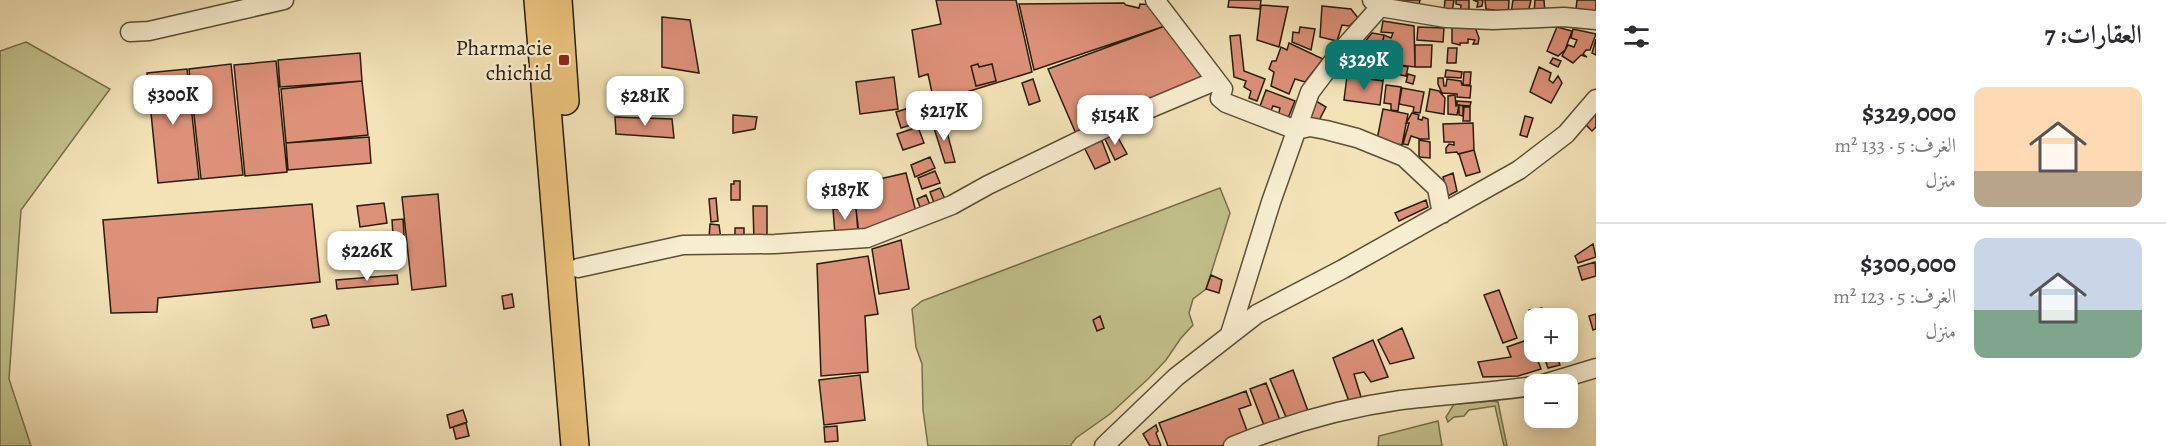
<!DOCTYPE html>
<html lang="ar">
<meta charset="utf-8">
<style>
body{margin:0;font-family:Alegreya,Amiri,serif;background:#f7f7f7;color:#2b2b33;direction:rtl;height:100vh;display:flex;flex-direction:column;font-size:22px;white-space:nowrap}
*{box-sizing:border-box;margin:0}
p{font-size:20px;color:#7c7c81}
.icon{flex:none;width:33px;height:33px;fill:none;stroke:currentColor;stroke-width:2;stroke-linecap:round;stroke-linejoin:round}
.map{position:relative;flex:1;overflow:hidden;direction:ltr}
.details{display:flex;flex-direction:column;background:#fff;width:570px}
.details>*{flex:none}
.buttons{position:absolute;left:1524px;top:308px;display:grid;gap:12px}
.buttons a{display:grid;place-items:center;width:54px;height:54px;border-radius:12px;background:#fff;box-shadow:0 3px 15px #0003;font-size:30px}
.price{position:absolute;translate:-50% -51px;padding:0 14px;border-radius:12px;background:#fff;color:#222;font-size:20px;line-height:39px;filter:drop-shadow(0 2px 3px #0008)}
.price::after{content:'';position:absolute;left:50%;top:36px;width:18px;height:14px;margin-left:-9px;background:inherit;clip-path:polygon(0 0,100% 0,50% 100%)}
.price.on{background:#0f766e;color:#fff}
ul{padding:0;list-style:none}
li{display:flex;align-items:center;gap:18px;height:150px;padding:0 24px}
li+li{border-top:2px solid #e1e1e2}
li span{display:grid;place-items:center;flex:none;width:168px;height:120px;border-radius:12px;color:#555}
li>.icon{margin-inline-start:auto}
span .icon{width:72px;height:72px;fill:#fffc;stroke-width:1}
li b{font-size:26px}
h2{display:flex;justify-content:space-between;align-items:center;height:72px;padding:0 24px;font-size:26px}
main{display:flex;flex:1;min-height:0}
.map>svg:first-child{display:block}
.green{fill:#c2c18a;stroke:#766f4b;stroke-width:1.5}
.building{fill:#dd9179;stroke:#291d0c;stroke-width:1.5}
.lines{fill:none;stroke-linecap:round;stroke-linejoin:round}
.minor-casing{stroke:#5c4e37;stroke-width:21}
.highway-casing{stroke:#291d0c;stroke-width:30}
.minor{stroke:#f7edd0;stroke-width:18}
.highway{stroke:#eac27c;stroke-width:27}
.poi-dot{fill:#8f2418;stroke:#f7edd0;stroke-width:2}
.labels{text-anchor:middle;stroke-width:4.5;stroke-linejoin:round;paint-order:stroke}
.poi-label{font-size:22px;fill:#291d0c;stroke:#f7edd0;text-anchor:end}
</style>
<main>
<section class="details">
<h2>العقارات: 7<svg class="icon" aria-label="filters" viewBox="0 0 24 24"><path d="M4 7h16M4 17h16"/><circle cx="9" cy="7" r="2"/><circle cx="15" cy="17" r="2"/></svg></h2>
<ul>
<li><span style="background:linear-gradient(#ffd9b3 70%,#b9a48a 0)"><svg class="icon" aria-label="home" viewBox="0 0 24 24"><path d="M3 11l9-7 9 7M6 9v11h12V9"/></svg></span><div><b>$329,000</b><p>الغرف: 5 · 133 m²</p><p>منزل</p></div></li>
<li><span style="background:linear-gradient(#c9d6e8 60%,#7fa58c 0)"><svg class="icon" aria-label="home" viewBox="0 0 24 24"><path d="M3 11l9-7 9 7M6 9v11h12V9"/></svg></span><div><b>$300,000</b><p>الغرف: 5 · 123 m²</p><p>منزل</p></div></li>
</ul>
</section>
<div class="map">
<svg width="1596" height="446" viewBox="0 0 1596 446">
<rect width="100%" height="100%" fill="#f3e3b7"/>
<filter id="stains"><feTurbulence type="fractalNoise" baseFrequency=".00333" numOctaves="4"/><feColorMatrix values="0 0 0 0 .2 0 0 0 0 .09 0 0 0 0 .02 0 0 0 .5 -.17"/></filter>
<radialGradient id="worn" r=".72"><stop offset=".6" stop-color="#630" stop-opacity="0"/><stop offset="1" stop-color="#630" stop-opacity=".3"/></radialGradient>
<path class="green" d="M 26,42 L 110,89 L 21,210 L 9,379 L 31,446 L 0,446 L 0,51 Z
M 1220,188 L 1230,213 L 1206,289 L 1193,299 L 1189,313 L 1193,325 L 1181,338 L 1166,360 L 1148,379 L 1110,414 L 1076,438 L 1070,446 L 928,446 L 923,410 L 922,364 L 916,347 L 912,309 L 922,301 Z
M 1493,401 L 1498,402 L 1507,446 L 1504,446 L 1495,406 L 1469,410 L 1464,416 L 1454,417 L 1448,422 L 1446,417 L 1454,404 Z
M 1438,421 L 1442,446 L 1378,446 L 1379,436 Z"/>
<path class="building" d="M 936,0 L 1016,0 L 1032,72 L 934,102 L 928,74 L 919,77 L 912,30 L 941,24 Z
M 1229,0 L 1261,0 L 1260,9 L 1228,7 Z
M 1391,0 L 1420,0 L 1418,9 Z
M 1445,0 L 1454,0 L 1452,12 L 1444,11 Z
M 1456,0 L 1469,0 L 1469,16 L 1460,17 L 1461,5 L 1456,4 Z
M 1473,0 L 1483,0 L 1482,6 L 1477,7 L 1478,2 Z
M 1485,0 L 1509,0 L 1508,19 L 1500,11 L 1486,9 Z
M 1513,0 L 1531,0 L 1528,13 L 1511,14 Z
M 1535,0 L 1544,0 L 1545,14 L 1534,13 Z
M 1577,0 L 1596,0 L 1596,13 L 1576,9 Z
M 1124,3 L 1126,5 L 1139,8 L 1140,4 L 1154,5 L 1165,26 L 1034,70 L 1019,4 Z
M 1261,5 L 1288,7 L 1279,47 L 1257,40 Z
M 1322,6 L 1351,9 L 1358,18 L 1349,26 L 1342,25 L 1337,41 L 1320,37 Z
M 662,17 L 690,20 L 699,73 L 662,67 Z
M 1383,21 L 1414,26 L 1415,67 L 1399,65 L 1402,49 L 1399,49 L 1398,51 L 1385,48 L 1384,58 L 1380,57 L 1384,35 L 1391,38 L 1393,33 L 1381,32 Z
M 1165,26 L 1206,80 L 1077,136 L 1048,69 Z
M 1300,27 L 1315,29 L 1311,50 L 1292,42 L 1293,32 L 1299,33 Z
M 1418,27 L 1444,28 L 1443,42 L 1417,40 Z
M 1452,27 L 1475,27 L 1479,38 L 1478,44 L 1473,44 L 1475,40 L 1468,39 L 1468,43 L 1460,43 L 1460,45 L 1452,43 Z
M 1557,27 L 1572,31 L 1565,50 L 1558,56 L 1547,51 Z
M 1573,29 L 1596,34 L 1590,50 L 1586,50 L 1583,54 L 1587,57 L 1581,55 L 1573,63 L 1562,56 L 1568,45 L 1574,47 L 1577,40 L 1571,38 Z
M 1372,33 L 1384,35 L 1379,60 L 1385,64 L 1383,81 L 1339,73 Z
M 1240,35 L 1244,71 L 1265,79 L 1257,101 L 1249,98 L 1251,91 L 1244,87 L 1246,81 L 1234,77 L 1230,36 Z
M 1596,39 L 1596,55 L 1592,53 Z
M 1289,43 L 1323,59 L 1305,82 L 1295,79 L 1289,94 L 1271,86 L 1274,72 L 1269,69 L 1272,61 L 1276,61 L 1281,47 L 1287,50 Z
M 1415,45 L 1432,45 L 1431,67 L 1415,67 Z
M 1385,48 L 1398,51 L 1396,61 L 1384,58 Z
M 1448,48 L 1457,48 L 1456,63 L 1447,63 Z
M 360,53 L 362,81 L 280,87 L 278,60 Z
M 1553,58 L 1561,61 L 1558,67 L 1550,63 Z
M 276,61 L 287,172 L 245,176 L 234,65 Z
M 1387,63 L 1408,67 L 1406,76 L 1386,72 Z
M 231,64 L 243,175 L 201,179 L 189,69 Z
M 978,64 L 979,67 L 992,64 L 996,81 L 976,86 L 971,66 Z
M 1539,67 L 1551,73 L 1549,80 L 1553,83 L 1558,76 L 1562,83 L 1551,103 L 1530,92 Z
M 187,69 L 199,179 L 158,183 L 147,73 Z
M 1446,70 L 1462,72 L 1461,78 L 1445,77 Z
M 1464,72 L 1471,72 L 1470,85 L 1463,85 Z
M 1408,74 L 1415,76 L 1413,84 L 1406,82 Z
M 1347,76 L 1383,81 L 1380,105 L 1344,100 Z
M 894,77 L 898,109 L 860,114 L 856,82 Z
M 1438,78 L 1443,78 L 1444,86 L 1446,86 L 1447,79 L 1461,81 L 1462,85 L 1471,86 L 1470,98 L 1457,97 L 1457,94 L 1442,93 L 1438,84 Z
M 1033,79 L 1040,101 L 1029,105 L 1022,83 Z
M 362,81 L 368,135 L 286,143 L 281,89 Z
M 1386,85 L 1401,87 L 1398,111 L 1391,110 L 1391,104 L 1384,103 Z
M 1402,88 L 1424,92 L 1420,113 L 1413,112 L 1414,107 L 1399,104 Z
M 1430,89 L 1439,91 L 1445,98 L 1444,114 L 1426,111 Z
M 1266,90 L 1295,101 L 1288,118 L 1277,121 L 1280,108 L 1273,106 L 1270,113 L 1259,109 Z
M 611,94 L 668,94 L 661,102 L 657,112 L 645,116 L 643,108 L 612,108 Z
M 1455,95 L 1456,106 L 1459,105 L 1457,115 L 1448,114 L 1448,96 Z
M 1316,101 L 1326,107 L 1316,126 L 1306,121 Z
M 1457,101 L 1471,102 L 1470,106 L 1457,105 Z
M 1459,105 L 1463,106 L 1463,116 L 1459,115 Z
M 912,107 L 917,123 L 901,128 L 896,112 Z
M 1464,107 L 1470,107 L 1470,121 L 1463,121 Z
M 1383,109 L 1408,114 L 1402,145 L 1377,140 Z
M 1412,113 L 1419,115 L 1418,119 L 1422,120 L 1423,117 L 1428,119 L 1429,139 L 1420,139 L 1411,136 L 1408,145 L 1403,144 L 1409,123 L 1406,123 Z
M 1596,114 L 1596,127 L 1592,131 L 1585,124 Z
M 733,115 L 757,117 L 755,129 L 733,133 Z
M 1525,116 L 1533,118 L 1527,137 L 1520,135 Z
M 615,117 L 672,119 L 674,138 L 616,134 Z
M 944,121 L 955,162 L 945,163 L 933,125 Z
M 1473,123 L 1474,150 L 1458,154 L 1457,152 L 1446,153 L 1446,148 L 1449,144 L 1454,145 L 1454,142 L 1444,142 L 1443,124 Z
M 918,127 L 924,143 L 903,150 L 897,134 Z
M 1116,134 L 1127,154 L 1115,160 L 1104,137 Z
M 369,137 L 371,163 L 288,170 L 286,143 Z
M 1419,140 L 1430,142 L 1430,158 L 1419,157 Z
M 1102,141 L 1110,162 L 1095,169 L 1084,147 Z
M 1474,150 L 1480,172 L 1466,176 L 1459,154 Z
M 930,157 L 935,168 L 915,177 L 911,165 Z
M 935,171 L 940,183 L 922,189 L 918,178 Z
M 906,173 L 916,212 L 859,234 L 853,185 Z
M 1453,173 L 1457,191 L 1448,196 L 1443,177 Z
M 734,181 L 740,181 L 740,200 L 731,200 L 731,184 L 734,184 Z
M 845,187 L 846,201 L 835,203 L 833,189 Z
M 940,188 L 945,199 L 934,203 L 930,192 Z
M 438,194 L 446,286 L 412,290 L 402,197 Z
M 926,195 L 932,210 L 922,212 L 917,199 Z
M 716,198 L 718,221 L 711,222 L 709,199 Z
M 1426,200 L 1428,207 L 1399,221 L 1395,213 Z
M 384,203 L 387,223 L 360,227 L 357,206 Z
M 312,204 L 320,282 L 158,298 L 157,312 L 111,313 L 103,220 Z
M 753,206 L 767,206 L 767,241 L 754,241 Z
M 856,208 L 858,232 L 835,234 L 833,209 Z
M 403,219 L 404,235 L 393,235 L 392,220 Z
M 710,224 L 719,225 L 721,239 L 709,238 Z
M 735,228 L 744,228 L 744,240 L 735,240 Z
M 901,240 L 909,289 L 879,294 L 872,249 Z
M 1593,244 L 1596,257 L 1578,263 L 1575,256 Z
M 868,256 L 878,314 L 865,316 L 868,372 L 821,376 L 817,264 Z
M 1595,262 L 1596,276 L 1582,280 L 1578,267 Z
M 397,275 L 398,284 L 337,289 L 336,280 Z
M 1211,275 L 1222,280 L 1219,293 L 1206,289 Z
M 1499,290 L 1517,338 L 1503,343 L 1484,295 Z
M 512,294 L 514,307 L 504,309 L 502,296 Z
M 1542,308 L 1545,318 L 1534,318 L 1534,324 L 1529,310 Z
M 1596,314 L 1596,329 L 1593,330 L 1589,316 Z
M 326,315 L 329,325 L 313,328 L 311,319 Z
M 1100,316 L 1104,328 L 1097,331 L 1093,320 Z
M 1402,328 L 1414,358 L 1390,364 L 1378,340 Z
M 1530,339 L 1541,369 L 1518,376 L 1483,377 L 1478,362 L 1511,357 L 1507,347 Z
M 1373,340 L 1388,377 L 1371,382 L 1364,372 L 1354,374 L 1362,400 L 1350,404 L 1333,358 Z
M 1542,351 L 1554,351 L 1560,365 L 1548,368 Z
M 1293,370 L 1308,411 L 1286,417 L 1270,379 Z
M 860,375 L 865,420 L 824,425 L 819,380 Z
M 1266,383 L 1281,423 L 1265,428 L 1250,389 Z
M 1246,391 L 1251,405 L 1239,409 L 1249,436 L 1221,446 L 1168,446 L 1159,423 Z
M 463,410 L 467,422 L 450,428 L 447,415 Z
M 466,423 L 469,436 L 456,439 L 453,427 Z
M 1156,425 L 1158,431 L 1156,433 L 1161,446 L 1150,446 L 1143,434 Z
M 837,426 L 838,441 L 825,442 L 824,427 Z"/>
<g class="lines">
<g class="minor-casing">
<path id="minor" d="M 1155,0 L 1223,89 L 1220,98 L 1226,103 L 1296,130 L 1310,127 L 1326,130 L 1357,138 L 1404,157 L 1437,188 L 1442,214
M 1372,0 L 1380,7 L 1446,18 L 1493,20 L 1564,17 L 1596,20
M 130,32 L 149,31 L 284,0
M 578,268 L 683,245 L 775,244 L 867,238 L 952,205 L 988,185 L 1120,121 L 1215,81
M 1230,334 L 1271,202 L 1310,92 L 1341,51 L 1380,7
M 1543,384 L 1596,368
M 1104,446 L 1176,377 L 1257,314 L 1343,269 L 1519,170 L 1566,134 L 1596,99
M 1233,446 C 1287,424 1343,408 1401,400 C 1446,395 1490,392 1534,386"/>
</g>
<g class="highway-casing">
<path id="highway" d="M 538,0 L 575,446
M 558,0 L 565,101"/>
</g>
<use href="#minor" class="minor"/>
<use href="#highway" class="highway"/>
</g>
<rect class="poi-dot" x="558" y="54" width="12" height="12" rx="3"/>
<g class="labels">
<g class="poi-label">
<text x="552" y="55">Pharmacie<tspan x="552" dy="25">chichid</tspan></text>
</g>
</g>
<rect width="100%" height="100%" filter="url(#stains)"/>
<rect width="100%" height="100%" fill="url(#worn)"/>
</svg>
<div class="buttons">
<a>+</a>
<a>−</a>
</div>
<b class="price on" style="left:1364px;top:91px">$329K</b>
<b class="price" style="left:173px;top:126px">$300K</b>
<b class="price" style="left:645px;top:127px">$281K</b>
<b class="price" style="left:944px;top:142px">$217K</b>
<b class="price" style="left:1115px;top:146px">$154K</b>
<b class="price" style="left:845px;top:221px">$187K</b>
<b class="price" style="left:367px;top:282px">$226K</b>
</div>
</main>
